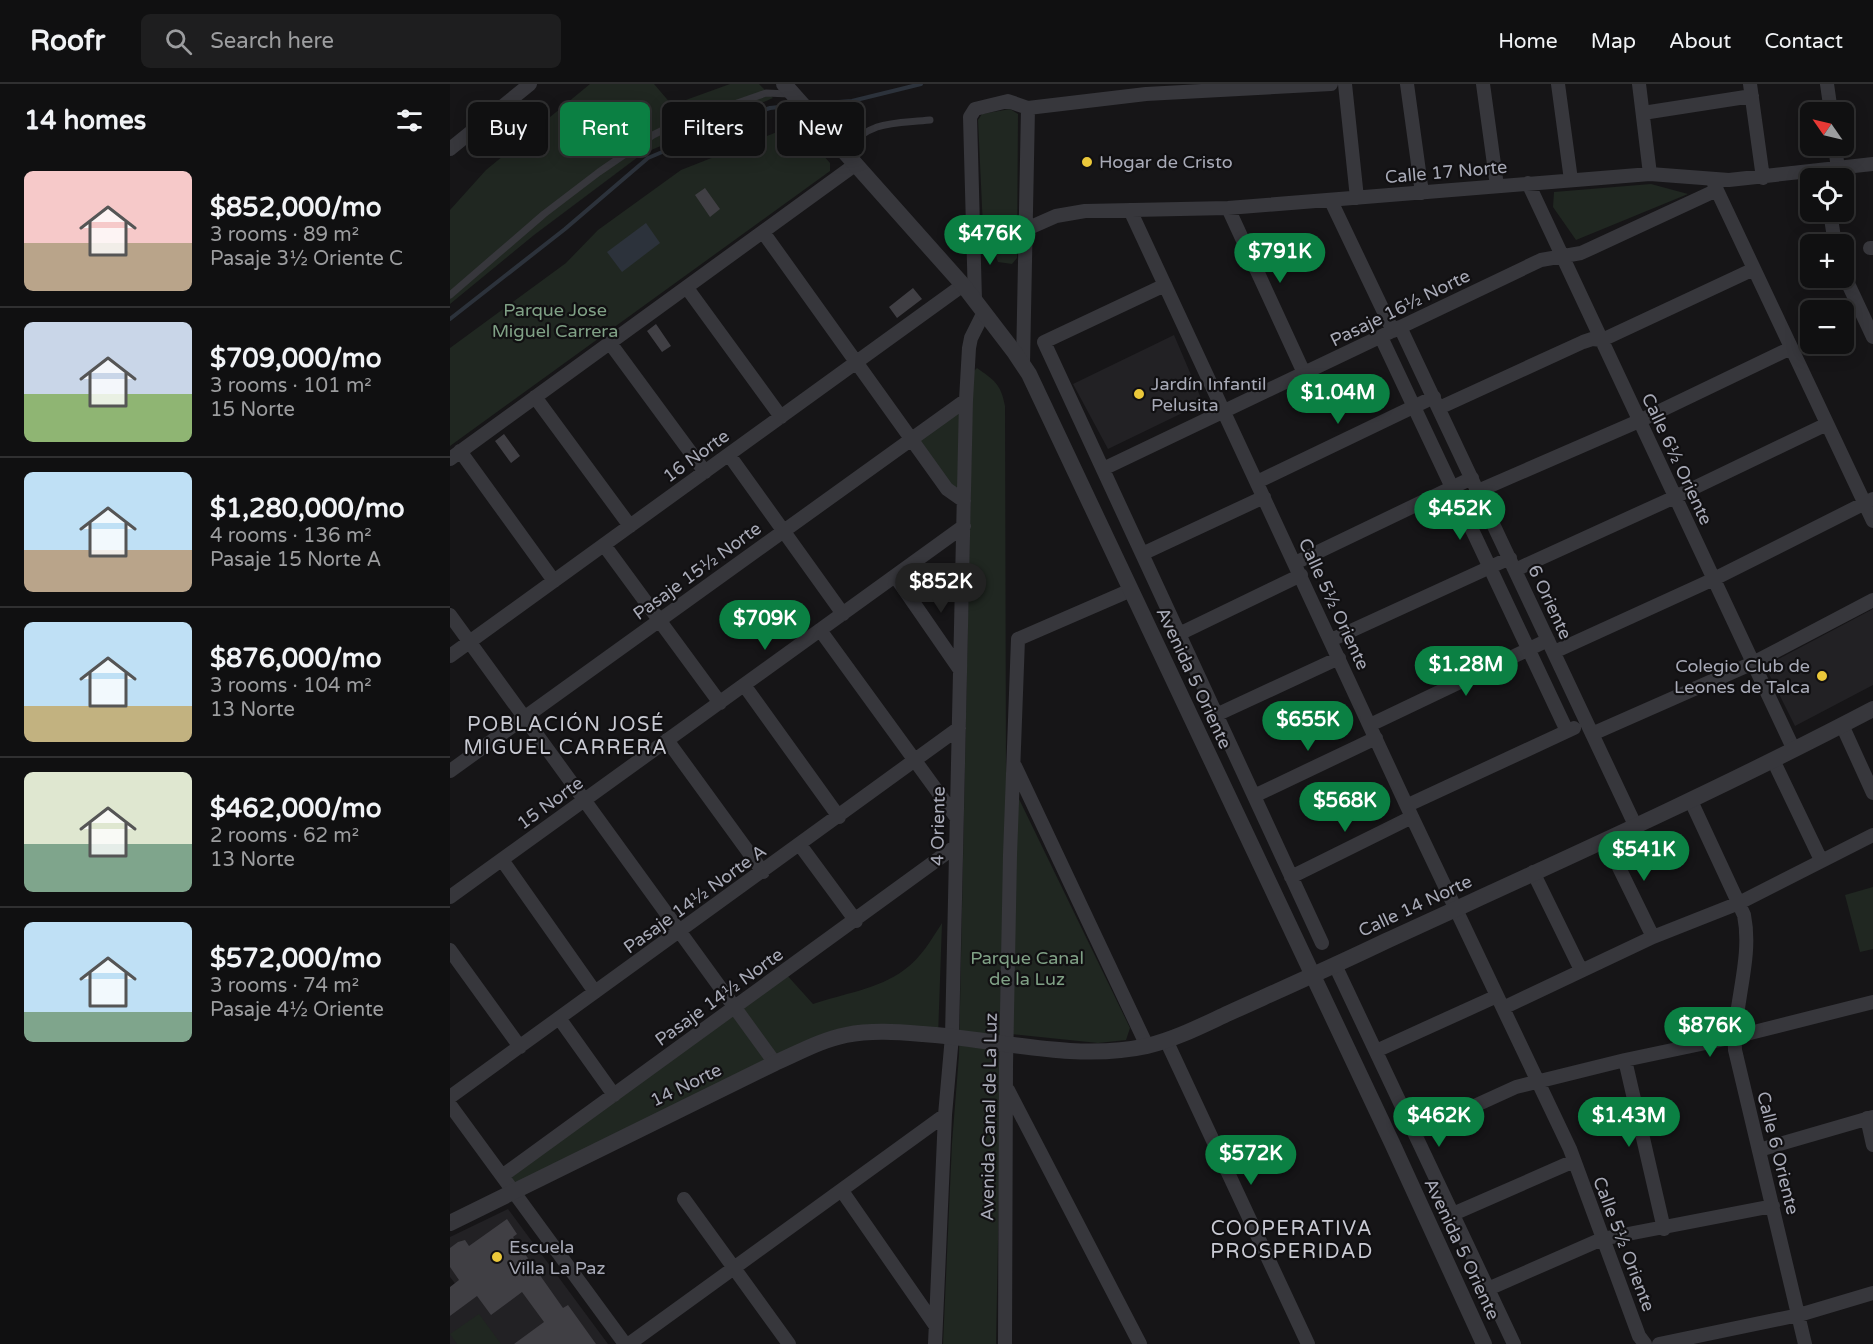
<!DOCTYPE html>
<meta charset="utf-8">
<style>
body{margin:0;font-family:"Varela Round",sans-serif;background:#1e1e1f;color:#f1f3f6;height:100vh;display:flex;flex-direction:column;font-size:22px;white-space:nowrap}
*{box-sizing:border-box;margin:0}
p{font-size:20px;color:#9c9d9f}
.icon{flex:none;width:33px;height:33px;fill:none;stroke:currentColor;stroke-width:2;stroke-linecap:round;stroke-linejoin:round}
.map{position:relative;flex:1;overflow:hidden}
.sheet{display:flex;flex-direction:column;background:#101011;width:450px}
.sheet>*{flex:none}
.guide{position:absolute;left:18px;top:18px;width:570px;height:54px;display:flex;gap:12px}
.needle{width:39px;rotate:304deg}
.controls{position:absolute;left:1350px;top:18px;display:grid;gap:12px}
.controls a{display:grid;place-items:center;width:54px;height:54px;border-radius:9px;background:#101011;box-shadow:0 3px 15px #0003,0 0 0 2px #303031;font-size:30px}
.price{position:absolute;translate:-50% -51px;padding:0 14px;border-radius:21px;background:#0b8043;color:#fff;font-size:20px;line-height:39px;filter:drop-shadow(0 2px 3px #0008)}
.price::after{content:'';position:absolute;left:50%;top:36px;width:18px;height:14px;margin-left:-9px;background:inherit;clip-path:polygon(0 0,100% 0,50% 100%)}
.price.active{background:#222;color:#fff}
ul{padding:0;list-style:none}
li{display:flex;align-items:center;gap:18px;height:150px;padding:0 24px}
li+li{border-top:2px solid #303031}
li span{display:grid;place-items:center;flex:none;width:168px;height:120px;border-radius:9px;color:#555}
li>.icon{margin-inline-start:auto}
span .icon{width:72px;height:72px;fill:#fffc;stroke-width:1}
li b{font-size:26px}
h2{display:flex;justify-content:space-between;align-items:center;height:72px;padding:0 24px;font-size:26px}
.pill{padding:0 21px;border-radius:9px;background:#101011;box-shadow:0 3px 15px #0003,0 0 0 2px #303031;font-size:21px;line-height:54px}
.pill.active{background:#0b8043;color:#fff}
header{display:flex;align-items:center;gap:36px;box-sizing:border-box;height:84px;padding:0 30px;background:#101011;border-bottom:2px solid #303031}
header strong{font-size:28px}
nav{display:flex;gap:33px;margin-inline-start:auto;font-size:21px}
.search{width:420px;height:54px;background:#1e1e1f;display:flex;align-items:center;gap:15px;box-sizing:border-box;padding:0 21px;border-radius:9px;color:#9c9d9f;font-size:22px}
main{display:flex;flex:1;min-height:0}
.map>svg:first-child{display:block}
.built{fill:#222124}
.green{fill:#202721}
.water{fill:#2c323b}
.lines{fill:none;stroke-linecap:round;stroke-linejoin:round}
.stream{stroke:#2c323b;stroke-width:4}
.building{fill:#403f44}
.service{stroke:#37373c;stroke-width:7}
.minor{stroke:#37373c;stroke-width:14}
.tertiary{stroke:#37373c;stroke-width:16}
.poi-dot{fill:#ebc83a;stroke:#111012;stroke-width:2}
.labels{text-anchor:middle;stroke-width:4.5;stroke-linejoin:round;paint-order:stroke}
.poi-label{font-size:18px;fill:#a8aab7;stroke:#111012;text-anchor:start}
.street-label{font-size:18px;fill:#a8aab7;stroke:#111012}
.park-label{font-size:18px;fill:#80a186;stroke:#111012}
.neighbourhood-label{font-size:20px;letter-spacing:1.5px;fill:#c9cad3;stroke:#111012}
</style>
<header>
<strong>Roofr</strong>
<div class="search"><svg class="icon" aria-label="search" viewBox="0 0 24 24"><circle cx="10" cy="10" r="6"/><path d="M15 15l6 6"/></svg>Search here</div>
<nav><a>Home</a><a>Map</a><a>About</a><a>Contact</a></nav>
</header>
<main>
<section class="sheet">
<h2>14 homes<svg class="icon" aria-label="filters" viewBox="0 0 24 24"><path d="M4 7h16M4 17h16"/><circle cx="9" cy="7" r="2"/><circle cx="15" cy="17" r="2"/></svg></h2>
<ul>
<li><span style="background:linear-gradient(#f6c9c9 60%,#b9a48a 0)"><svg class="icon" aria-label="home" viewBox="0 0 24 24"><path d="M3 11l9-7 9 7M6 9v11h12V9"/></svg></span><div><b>$852,000/mo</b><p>3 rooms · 89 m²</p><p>Pasaje 3½ Oriente C</p></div></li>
<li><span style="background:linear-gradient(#c9d6e8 60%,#8fb573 0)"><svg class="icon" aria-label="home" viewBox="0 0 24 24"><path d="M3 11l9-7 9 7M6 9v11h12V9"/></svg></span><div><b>$709,000/mo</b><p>3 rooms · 101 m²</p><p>15 Norte</p></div></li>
<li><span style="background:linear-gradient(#bfe0f5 65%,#b9a48a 0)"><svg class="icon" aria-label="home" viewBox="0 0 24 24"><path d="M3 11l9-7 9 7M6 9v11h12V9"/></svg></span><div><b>$1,280,000/mo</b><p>4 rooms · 136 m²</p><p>Pasaje 15 Norte A</p></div></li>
<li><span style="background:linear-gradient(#bfe0f5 70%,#c2b280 0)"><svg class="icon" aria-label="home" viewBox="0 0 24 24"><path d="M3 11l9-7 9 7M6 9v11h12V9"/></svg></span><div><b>$876,000/mo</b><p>3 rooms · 104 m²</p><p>13 Norte</p></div></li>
<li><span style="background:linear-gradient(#dfe7d0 60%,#7fa58c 0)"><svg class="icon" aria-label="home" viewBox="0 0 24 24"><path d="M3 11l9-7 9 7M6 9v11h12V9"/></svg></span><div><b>$462,000/mo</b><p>2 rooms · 62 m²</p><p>13 Norte</p></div></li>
<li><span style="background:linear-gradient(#bfe0f5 75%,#7fa58c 0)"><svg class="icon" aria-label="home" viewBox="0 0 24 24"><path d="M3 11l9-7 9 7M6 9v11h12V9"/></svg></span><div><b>$572,000/mo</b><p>3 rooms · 74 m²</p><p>Pasaje 4½ Oriente</p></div></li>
</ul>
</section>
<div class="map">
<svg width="1423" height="1260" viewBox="0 0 1423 1260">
<rect width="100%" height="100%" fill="#161517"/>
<path class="built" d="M 724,251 L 753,319 L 658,365 L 623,300 Z
M 1423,525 L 1423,601 L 1345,642 L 1315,582 Z
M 58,1125 L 158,1260 L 0,1260 L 0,1232 L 19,1217 L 0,1193 L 0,1153 Z"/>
<path class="green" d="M 140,0 L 204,0 L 222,21 L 280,0 L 309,0 L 323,14 L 192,70 L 84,151 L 0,220 L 0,126 L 36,86 Z
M 560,25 L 568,30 L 567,174 L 562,180 L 548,178 C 544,169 548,159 542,152 L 535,150 L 533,144 L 528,36 L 532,30 Z
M 347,42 L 380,79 L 380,87 L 0,362 L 0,264 L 116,179 L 148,146 L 231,86 L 327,48 Z
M 1201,100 L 1238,110 L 1126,156 L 1103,123 L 1104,108 Z
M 527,284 C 544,296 551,300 555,322 L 556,688 L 680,944 L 676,956 L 648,959 L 552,949 L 546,1260 L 493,1260 L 502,1059 L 509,971 L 523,288 Z
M 511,327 L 509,402 L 504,405 L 470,358 L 470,354 Z
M 1423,803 L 1423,865 L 1410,868 L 1395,811 Z
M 492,839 L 488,953 L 393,947 L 66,1102 L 59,1091 L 335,889 L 363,920 C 392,910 429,905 454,886 C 471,874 481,856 492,839 Z
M 29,1230 L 51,1260 L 7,1260 L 0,1250 Z"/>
<path class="water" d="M 196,139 L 210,159 L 172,188 L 157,168 Z"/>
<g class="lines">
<path class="stream" d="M 360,20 L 402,17 L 471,0
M 0,235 L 115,145 L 198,74 L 302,30 L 320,24 L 347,21"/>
</g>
<path class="building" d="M 255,104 L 270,125 L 260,133 L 245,111 Z
M 463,204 L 472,215 L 447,234 L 439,223 Z
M 206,240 L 221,262 L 212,268 L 197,247 Z
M 54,350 L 70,372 L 61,379 L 45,357 Z
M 57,1135 L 67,1150 L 63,1153 L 75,1170 L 113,1224 L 118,1221 L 146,1260 L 64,1260 L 94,1238 L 72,1208 L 41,1231 L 27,1212 L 0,1232 L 0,1203 L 9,1196 L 0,1183 L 0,1164 L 8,1158 L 15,1156 L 19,1162 Z"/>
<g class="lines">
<path class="service" d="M 393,66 C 424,36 440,40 480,36
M 0,211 L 94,130 L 149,88 L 203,51 L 221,42 L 316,9 L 339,10"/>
<path class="minor" d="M 895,0 L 907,114
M 957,0 L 972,109
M 1033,0 L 1047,102
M 1108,0 L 1121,96
M 1189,0 L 1200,90
M 1300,0 L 1313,94
M 1377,0 L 1381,28
M 1193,29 L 1302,12
M 1385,62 L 1388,85
M 0,65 L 80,0
M 1078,99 L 1344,666
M 1264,100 L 1423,437
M 881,117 L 943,247
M 778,124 L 854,289
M 680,126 L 962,733 L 1120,1065 L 1189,1252 L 1195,1260
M 1380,128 L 1385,160
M 313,148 L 497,405 L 514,417
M 575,149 L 581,143 L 606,132 L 635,127 L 778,124 L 1200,90 L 1279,96 L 1423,80
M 1420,164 L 1423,164
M 1394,191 L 1423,253
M 715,201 L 594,258 L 872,859
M 237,204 L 331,333
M 525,216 L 520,33 L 525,25 L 558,17 L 578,24 L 696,10 L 881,0
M 950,243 L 1186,743
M 931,253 L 1117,647
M 160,259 L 255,388
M 573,280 L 578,24
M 85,313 L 180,442
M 989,324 L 1133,258 L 1142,255 L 1152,256 L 1304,185
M 10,367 L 104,497
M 279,371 L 393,530
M 0,375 L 406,80
M 653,385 L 1091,176 L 1131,169 L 1267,106
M 807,398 L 984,313
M 1028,407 L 1189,337 L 1341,264
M 154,461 L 270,619
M 692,470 L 814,413
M 845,479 L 1022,394
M 1065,486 L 1225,413 L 1377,340
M 445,492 L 510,586
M 0,531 L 325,979
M 370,546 L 506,733
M 729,550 L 851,491
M 881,556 L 1060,474
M 1104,568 L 1264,495 L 1423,415
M 0,572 L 513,201
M 294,601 L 389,733
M 766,631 L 889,574
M 920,641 L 1098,556
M 1392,641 L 1423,709
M 1142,650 L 1303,579 L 1423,516
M 217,656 L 313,788
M 1323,676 L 1371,776
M 565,682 L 697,962
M 0,687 L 516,316
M 804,712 L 926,654
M 1241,717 L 1294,831 C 1303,876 1283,920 1285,966 L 1355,1260
M 958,721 L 1124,644
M 1156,757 L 1203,853
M 350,761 L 406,837
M 52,776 L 145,908
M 1083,788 L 1131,886
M 841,793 L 962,733
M 0,813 L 514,442
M 0,866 L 70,963
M 885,881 L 1064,1260
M 1053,924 L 1203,853 L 1289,819 L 1423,751
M 109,934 L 164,1011
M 716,956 L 858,1260
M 926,967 L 1047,912
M 1175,976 L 1214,1145
M 558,1006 L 690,1260
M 0,1013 L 509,644
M 0,1021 L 175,1260
M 1417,1034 L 1423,1061
M 965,1049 L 1066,1003 L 1175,976 L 1284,953 L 1423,918
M 1309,1066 L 1423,1033
M 52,1092 L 506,762
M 392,1107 L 485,1241
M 234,1115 L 339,1260
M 1003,1130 L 1124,1077
M 1038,1205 L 1152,1155 L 1323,1122
M 179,1260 L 495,1031
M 485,1260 L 495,1031 L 502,952 L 516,316 L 519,264 L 521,254 L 534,228
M 555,1260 L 556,982 L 560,771 L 568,555 L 681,506
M 1209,1260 L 1349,1231 L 1423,1209"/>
<path class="tertiary" d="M 334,0 L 513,201 L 565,269 L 579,290 L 942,1059 L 1034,1260
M 0,1139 L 325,979 C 348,969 371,956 396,951 C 422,946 447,948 473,950 C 545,955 625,978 697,962 C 726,955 753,941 779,929 C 832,905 884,882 936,857 C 1099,782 1263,709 1423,625"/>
</g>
<g class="poi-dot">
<circle cx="637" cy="78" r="6"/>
<circle cx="689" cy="310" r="6"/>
<circle cx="1372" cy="592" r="6"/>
<circle cx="47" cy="1173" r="6"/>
</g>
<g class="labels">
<g class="poi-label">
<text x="649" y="84">Hogar de Cristo</text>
<text x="701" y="306">Jardín Infantil<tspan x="701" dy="21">Pelusita</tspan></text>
<text x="1360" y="588" text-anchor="end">Colegio Club de<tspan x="1360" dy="21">Leones de Talca</tspan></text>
<text x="59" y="1169">Escuela<tspan x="59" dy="21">Villa La Paz</tspan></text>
</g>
<g class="street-label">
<text transform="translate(996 88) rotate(-5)" y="6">Calle 17 Norte</text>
<text transform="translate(950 224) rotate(-26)" y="6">Pasaje 16½ Norte</text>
<text transform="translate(246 372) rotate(-36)" y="6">16 Norte</text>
<text transform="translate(1227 375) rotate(65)" y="6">Calle 6½ Oriente</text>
<text transform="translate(247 487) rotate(-36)" y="6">Pasaje 15½ Norte</text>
<text transform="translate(1100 518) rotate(65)" y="6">6 Oriente</text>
<text transform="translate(884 520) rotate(65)" y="6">Calle 5½ Oriente</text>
<text transform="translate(744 594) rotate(65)" y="6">Avenida 5 Oriente</text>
<text transform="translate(100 719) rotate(-36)" y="6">15 Norte</text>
<text transform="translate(488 742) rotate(-89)" y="6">4 Oriente</text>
<text transform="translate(245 815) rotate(-36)" y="6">Pasaje 14½ Norte A</text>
<text transform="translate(965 822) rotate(-25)" y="6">Calle 14 Norte</text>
<text transform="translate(269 913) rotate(-36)" y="6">Pasaje 14½ Norte</text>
<text transform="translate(236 1001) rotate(-26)" y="6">14 Norte</text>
<text transform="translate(539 1033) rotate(-89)" y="6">Avenida Canal de La Luz</text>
<text transform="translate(1328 1069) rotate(76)" y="6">Calle 6 Oriente</text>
<text transform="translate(1174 1160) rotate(69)" y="6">Calle 5½ Oriente</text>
<text transform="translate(1012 1165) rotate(65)" y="6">Avenida 5 Oriente</text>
</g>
<g class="park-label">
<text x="105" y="232">Parque Jose<tspan x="105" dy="21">Miguel Carrera</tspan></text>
<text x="577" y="880">Parque Canal<tspan x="577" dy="21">de la Luz</tspan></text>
</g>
<g class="neighbourhood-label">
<text x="116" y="647">POBLACIÓN JOSÉ<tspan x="116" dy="23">MIGUEL CARRERA</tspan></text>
<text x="842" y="1151">COOPERATIVA<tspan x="842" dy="23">PROSPERIDAD</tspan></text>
</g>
</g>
</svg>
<div class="controls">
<a><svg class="needle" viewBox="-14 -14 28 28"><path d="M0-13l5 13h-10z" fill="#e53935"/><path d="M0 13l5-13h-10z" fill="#9c9d9f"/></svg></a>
<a><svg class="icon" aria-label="locate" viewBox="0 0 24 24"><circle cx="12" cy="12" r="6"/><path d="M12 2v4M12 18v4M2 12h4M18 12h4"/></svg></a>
<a>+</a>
<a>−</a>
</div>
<b class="price" style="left:540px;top:182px">$476K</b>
<b class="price" style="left:830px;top:200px">$791K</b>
<b class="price" style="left:888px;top:341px">$1.04M</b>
<b class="price" style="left:1010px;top:457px">$452K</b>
<b class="price active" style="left:491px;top:530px">$852K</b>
<b class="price" style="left:315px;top:567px">$709K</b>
<b class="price" style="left:1016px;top:613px">$1.28M</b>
<b class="price" style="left:858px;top:668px">$655K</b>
<b class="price" style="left:895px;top:749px">$568K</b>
<b class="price" style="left:1194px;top:798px">$541K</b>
<b class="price" style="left:1260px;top:974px">$876K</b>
<b class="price" style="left:989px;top:1064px">$462K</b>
<b class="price" style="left:1179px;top:1064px">$1.43M</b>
<b class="price" style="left:801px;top:1102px">$572K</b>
<div class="guide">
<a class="pill">Buy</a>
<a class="pill active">Rent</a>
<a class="pill">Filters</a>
<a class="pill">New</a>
</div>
</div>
</main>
